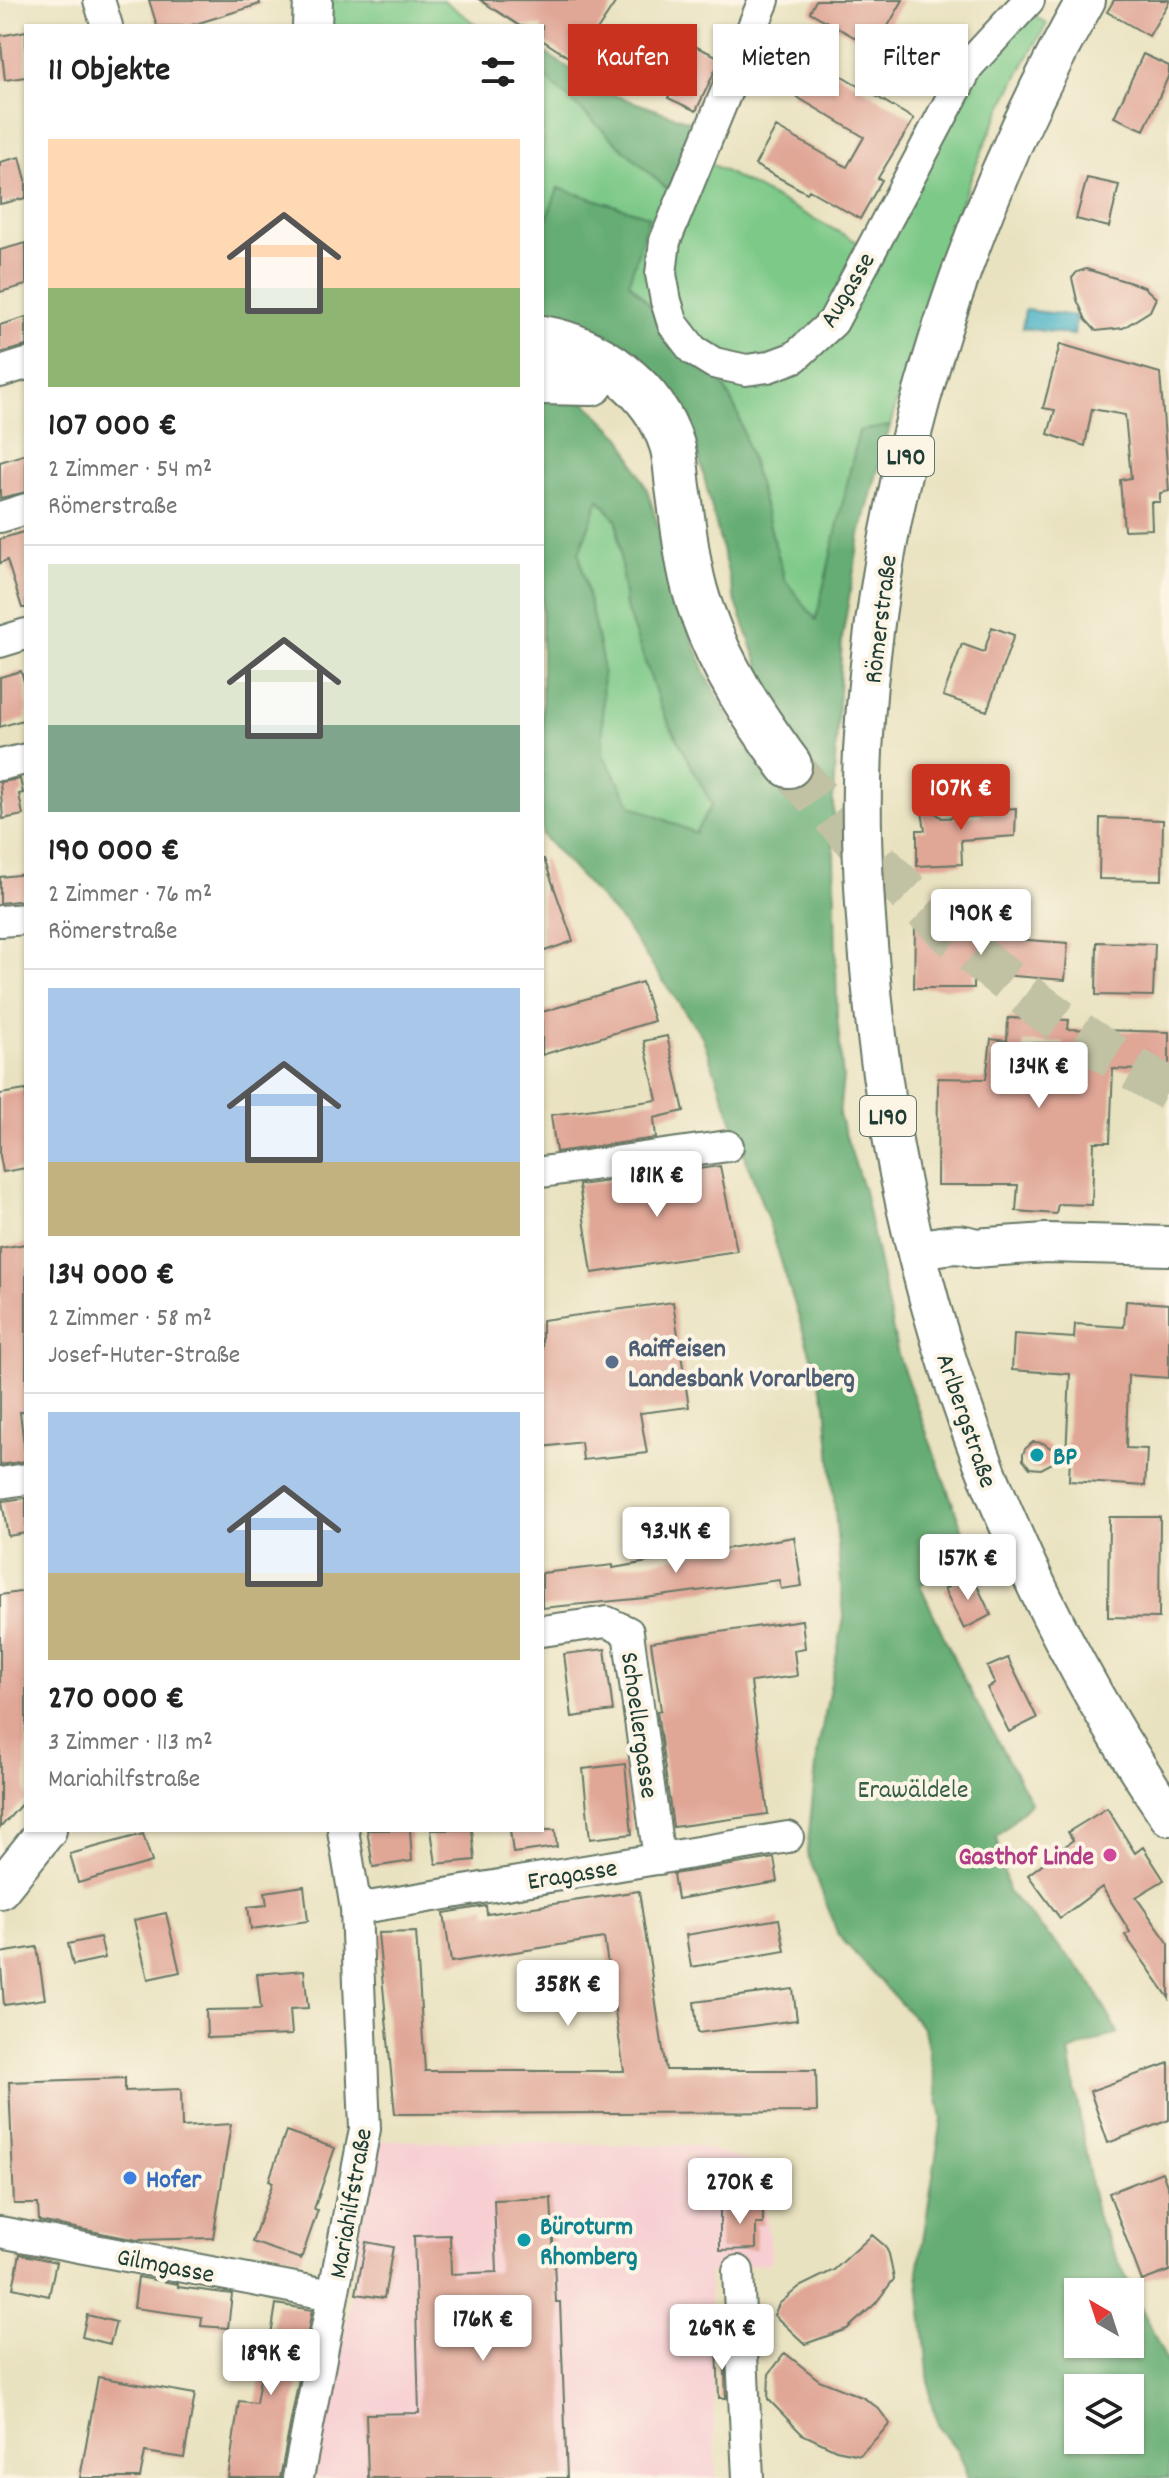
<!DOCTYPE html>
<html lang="de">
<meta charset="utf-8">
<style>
body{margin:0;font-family:Dekko,sans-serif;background:#f2f2f2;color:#222;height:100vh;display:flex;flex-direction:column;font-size:30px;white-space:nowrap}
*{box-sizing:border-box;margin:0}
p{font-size:26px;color:#767676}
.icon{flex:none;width:44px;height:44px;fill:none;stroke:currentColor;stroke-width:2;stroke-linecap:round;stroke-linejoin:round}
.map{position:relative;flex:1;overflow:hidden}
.panel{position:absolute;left:24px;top:24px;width:520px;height:1808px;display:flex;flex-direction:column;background:#fff;border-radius:0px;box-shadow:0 2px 6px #0004}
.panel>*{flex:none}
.top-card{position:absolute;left:568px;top:24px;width:480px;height:72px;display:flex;gap:16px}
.needle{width:52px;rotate:321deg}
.controls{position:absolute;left:1064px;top:2278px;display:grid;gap:16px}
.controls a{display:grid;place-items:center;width:80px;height:80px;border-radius:0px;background:#fff;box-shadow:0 2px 6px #0004;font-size:40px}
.price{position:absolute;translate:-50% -68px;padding:0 18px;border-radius:8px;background:#fff;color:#222;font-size:26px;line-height:52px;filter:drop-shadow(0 2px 4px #0008)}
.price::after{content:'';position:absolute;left:50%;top:48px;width:24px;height:18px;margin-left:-12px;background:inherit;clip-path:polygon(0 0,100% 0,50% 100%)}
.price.current{background:#c8321e;color:#fff}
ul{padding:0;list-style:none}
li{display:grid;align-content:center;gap:16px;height:424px;padding:0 24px}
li+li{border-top:2px solid #e0e0e0}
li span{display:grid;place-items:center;height:248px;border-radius:0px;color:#555}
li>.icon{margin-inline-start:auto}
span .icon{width:144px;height:144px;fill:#fffc;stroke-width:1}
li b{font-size:34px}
h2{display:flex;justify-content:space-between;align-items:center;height:96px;padding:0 24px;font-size:34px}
.chip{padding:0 28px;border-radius:0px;background:#fff;box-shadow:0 2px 6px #0004;font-size:28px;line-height:72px}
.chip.current{background:#c8321e;color:#fff}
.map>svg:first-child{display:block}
.built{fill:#f7cfd3}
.green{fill:#7dc988;stroke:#4e835e;stroke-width:2}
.forest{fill:#66ad74;stroke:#427554;stroke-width:2;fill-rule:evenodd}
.water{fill:#48b2c6;stroke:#34787d;stroke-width:2}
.building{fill:#e0a696;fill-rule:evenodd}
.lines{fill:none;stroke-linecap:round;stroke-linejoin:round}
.highway-tunnel{stroke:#c1c1a4;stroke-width:44;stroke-dasharray:44 22;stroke-linecap:butt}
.minor-casing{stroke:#667765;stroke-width:34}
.major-casing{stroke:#667765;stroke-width:42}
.highway-casing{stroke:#667765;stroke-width:48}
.minor{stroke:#fff;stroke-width:30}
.major{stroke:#fff;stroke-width:38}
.highway{stroke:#fff;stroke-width:44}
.service-dot{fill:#5c6f8a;stroke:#fcf5e5;stroke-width:3}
.culture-dot{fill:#0f9aa8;stroke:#fcf5e5;stroke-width:3}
.hotel-dot{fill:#d1479c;stroke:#fcf5e5;stroke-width:3}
.shop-dot{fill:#3f7fe0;stroke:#fcf5e5;stroke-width:3}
.labels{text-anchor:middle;stroke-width:8;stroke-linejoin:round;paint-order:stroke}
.shield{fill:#fcf5e5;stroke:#617469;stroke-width:2}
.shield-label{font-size:24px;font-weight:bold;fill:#1f3d34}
.street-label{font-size:26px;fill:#1f3d34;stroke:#fcf5e5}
.service-label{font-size:26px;font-weight:bold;fill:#4e5e75;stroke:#fcf5e5;text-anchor:start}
.culture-label{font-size:26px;font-weight:bold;fill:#0d838f;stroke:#fcf5e5;text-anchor:start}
.park-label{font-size:26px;fill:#366049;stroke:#fcf5e5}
.hotel-label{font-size:26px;font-weight:bold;fill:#b23c85;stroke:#fcf5e5;text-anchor:end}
.shop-label{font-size:26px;font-weight:bold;fill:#366cbe;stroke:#fcf5e5;text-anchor:start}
</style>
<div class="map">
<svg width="1169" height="2478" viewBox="0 0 1169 2478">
<rect width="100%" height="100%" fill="#fcf5e5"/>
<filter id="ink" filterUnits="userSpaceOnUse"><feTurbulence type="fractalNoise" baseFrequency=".0125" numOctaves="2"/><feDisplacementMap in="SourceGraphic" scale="16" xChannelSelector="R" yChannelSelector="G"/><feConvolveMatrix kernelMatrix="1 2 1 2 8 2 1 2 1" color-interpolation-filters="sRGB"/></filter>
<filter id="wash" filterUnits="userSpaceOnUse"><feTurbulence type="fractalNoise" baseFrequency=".006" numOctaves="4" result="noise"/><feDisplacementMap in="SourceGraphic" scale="32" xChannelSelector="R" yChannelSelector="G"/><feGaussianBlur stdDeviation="1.8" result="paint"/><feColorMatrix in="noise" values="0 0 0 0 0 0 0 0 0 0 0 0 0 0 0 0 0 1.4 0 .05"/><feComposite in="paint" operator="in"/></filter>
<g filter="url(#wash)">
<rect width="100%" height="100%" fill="#e9e2c0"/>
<path class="built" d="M 373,2140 L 698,2146 L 760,2165 L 772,2262 L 709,2272 L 716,2478 L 314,2478 L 349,2311 Z"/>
<path class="green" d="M 330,0 L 443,0 L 478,26 L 331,26 Z
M 1012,1 L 1047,24 C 972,147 928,288 890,426 L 859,432 L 817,621 L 785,580 L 738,414 L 724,386 L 628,282 L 558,188 L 542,232 L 542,74 L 863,245 Z
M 599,499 L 617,521 L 625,605 L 662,710 L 712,805 L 695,833 L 632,806 L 603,755 L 602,660 L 579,553 Z"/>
<path class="forest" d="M 542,51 L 608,93 L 700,125 L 669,191 L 542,74 Z
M 558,188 L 649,216 L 629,282 L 724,386 L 738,414 L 785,580 L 816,620 L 859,431 L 890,426 L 860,535 L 842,638 L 833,800 L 837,1015 L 843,1078 L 839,1115 L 864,1191 L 898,1355 L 971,1553 L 920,1585 L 964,1680 L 1031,1802 L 997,1837 L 1008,1892 L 1089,1979 L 1118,2033 L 1069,2052 L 1096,2215 L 1169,2366 L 1169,2478 L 966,2478 L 965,2467 L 957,2450 L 939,2427 L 931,2403 L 918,2272 L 942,2119 L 924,2029 L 838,1935 L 807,1852 L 818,1748 L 844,1618 L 826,1404 L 770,1226 L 702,1036 L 622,922 L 542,835 L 542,390 L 584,401 L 622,438 L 648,492 L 688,628 L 707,677 L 737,733 L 768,779 L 784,772 L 804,755 L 761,671 L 734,597 L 698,453 L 669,394 L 634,354 L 573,329 L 542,322 L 542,232 ZM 599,499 L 617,521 L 625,605 L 662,710 L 712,805 L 695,833 L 632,806 L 603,755 L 602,660 L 579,553 ZM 1078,2292 L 1130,2292 L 1130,2344 L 1078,2344 ZM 1078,2388 L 1130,2388 L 1130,2440 L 1078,2440 Z"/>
<path class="water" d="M 1025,310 L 1076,316 L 1074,335 L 1022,328 Z"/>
<g id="blocks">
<path class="building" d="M 149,0 L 259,0 L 260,4 L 189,26 L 157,26 Z
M 480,0 L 617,0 L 576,62 L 542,40 L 542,26 L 520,26 Z
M 816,0 L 903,0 L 875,49 L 810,12 Z
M 1114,0 L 1169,0 L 1169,2 L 1149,36 L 1107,12 Z
M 26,31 L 26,77 L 5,80 L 0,36 Z
M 692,45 L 721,58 L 696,111 L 668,98 Z
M 802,52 L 914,119 L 878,178 L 882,180 L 860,219 L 809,190 L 807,193 L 755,165 L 776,127 L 847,167 L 864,137 L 792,94 L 805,74 L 793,67 Z
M 1143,54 L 1169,66 L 1169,75 L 1144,130 L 1114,117 Z
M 20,157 L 26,180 L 26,198 L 0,204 L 0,162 Z
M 1087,178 L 1119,185 L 1109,227 L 1076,219 Z
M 26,243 L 26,285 L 0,292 L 0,250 Z
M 1086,269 L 1144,287 L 1156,298 L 1150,311 L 1123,328 L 1096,331 L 1086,320 L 1077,300 L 1072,278 L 1077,272 Z
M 26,317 L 26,346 L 0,353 L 0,325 Z
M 1060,344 L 1160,373 L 1169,491 L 1160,493 L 1160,502 L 1151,502 L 1152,529 L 1124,530 L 1120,480 L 1131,478 L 1125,415 L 1092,409 L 1085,446 L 1048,434 L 1055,410 L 1043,408 Z
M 26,454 L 26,492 L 0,498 L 0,462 Z
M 26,531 L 26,608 L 22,608 L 7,560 L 0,563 L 0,539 Z
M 992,627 L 1014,635 L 987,711 L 943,696 L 962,644 L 984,652 Z
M 21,671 L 26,688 L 26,719 L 0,727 L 0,677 Z
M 20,779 L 23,793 L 19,794 L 23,815 L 3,819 L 0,782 Z
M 1002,796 L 1003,809 L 1016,808 L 1015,836 L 961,840 L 962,864 L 917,866 L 917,830 L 925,830 L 920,800 L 942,818 L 981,816 L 980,798 Z
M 1100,818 L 1163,820 L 1162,880 L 1099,879 Z
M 542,859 L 544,859 L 573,941 L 542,952 Z
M 26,874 L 26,900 L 0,903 L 0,877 Z
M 915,926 L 974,926 L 974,936 L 1068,943 L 1065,980 L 974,973 L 974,988 L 914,988 Z
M 1097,942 L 1155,944 L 1153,996 L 1096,995 Z
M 642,982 L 654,1021 L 542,1055 L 542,1012 Z
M 1008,1018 L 1069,1020 L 1068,1029 L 1169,1032 L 1169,1071 L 1113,1069 L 1110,1142 L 1094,1142 L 1092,1205 L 1058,1204 L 1056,1214 L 1016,1211 L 1018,1185 L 937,1185 L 938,1078 L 986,1079 L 991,1039 L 1007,1041 ZM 1024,1043 L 1064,1043 L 1063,1087 L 1019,1083 Z
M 667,1036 L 684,1111 L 654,1118 L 656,1138 L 556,1152 L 551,1115 L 657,1100 L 644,1041 Z
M 26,1090 L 26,1168 L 3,1172 L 0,1156 L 0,1094 Z
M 720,1166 L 737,1251 L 592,1273 L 579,1185 Z
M 26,1244 L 26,1412 L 20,1412 L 26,1461 L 0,1465 L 0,1248 Z
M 1126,1301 L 1169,1304 L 1169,1378 L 1128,1375 L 1126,1448 L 1147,1449 L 1145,1486 L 1069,1481 L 1070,1454 L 1066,1456 L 1070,1374 L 1012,1370 L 1014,1334 L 1074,1338 L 1075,1324 L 1124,1327 Z
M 673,1302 L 689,1407 L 640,1413 L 647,1453 L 583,1460 L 581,1442 L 542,1447 L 542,1320 Z
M 1033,1442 L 1043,1443 L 1064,1457 L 1041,1469 L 1030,1468 L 1023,1460 L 1023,1454 L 1025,1449 Z
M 26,1498 L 26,1533 L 8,1536 L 2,1501 Z
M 1109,1517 L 1160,1517 L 1159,1618 L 1108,1617 Z
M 794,1537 L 802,1586 L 781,1589 L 779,1580 L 645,1598 L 542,1608 L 542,1573 L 613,1565 L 613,1568 Z
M 972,1575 L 991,1615 L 964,1629 L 944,1589 Z
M 26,1591 L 26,1799 L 0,1828 L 0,1595 Z
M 802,1620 L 805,1648 L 794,1650 L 797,1676 L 751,1682 L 768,1814 L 673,1827 L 657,1711 L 661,1710 L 651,1642 Z
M 605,1649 L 613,1711 L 572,1717 L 564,1654 Z
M 1008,1658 L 1037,1718 L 1009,1732 L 987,1688 L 995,1684 L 987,1667 Z
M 625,1764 L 632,1834 L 590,1839 L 583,1769 Z
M 1107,1808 L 1135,1853 L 1143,1847 L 1164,1880 L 1136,1897 L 1169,1944 L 1169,1998 L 1125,1935 L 1130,1932 L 1102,1887 L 1060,1918 L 1028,1875 L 1073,1840 L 1068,1832 Z
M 367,1830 L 410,1830 L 412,1861 L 373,1867 Z
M 431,1830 L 472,1830 L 475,1860 L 436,1864 Z
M 510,1830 L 555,1830 L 557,1847 L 513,1853 Z
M 143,1834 L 152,1862 L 78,1883 L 70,1854 Z
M 774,1858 L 778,1882 L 677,1899 L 673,1874 Z
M 304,1886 L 308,1921 L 251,1929 L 248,1907 L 267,1905 L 265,1892 Z
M 639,1891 L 666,2070 L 816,2070 L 817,2112 L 395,2114 L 378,1933 L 416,1932 L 425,2071 L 624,2071 L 604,1938 L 451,1962 L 444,1913 L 486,1906 L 487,1914 Z
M 166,1913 L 180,1972 L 148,1979 L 134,1920 Z
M 779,1919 L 785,1951 L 691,1967 L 686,1935 Z
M 100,1937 L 105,1958 L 73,1965 L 68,1944 Z
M 37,1947 L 45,1999 L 4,2005 L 0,1953 Z
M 304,1970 L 308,2008 L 290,2009 L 292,2035 L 207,2038 L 206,2010 L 261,2009 L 257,1974 Z
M 793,1989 L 797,2020 L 698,2033 L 694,2002 Z
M 1169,2063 L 1169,2120 L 1108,2143 L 1090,2091 Z
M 125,2078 L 125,2091 L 181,2089 L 182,2127 L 231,2124 L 213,2238 L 137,2240 L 39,2221 L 38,2204 L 14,2204 L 9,2082 Z
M 286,2131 L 335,2148 L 314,2209 L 318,2210 L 301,2259 L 252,2242 L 273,2182 L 269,2180 Z
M 1162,2172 L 1169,2191 L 1169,2271 L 1142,2281 L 1109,2193 Z
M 551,2198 L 556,2302 L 560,2302 L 567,2478 L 368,2478 L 366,2414 L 419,2413 L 414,2236 L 450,2235 L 451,2274 L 497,2272 L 494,2200 Z
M 763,2204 L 763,2224 L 756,2224 L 756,2249 L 720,2250 L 720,2205 Z
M 872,2235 L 885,2246 L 889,2254 L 894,2279 L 875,2304 L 847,2329 L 805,2344 L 774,2315 L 779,2304 L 799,2287 L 834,2270 Z
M 366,2242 L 393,2247 L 384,2298 L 356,2294 Z
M 20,2254 L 56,2262 L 49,2296 L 13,2288 Z
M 138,2277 L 178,2284 L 178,2287 L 232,2294 L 228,2328 L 201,2326 L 202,2317 L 134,2308 Z
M 276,2304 L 312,2310 L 280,2478 L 228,2478 L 239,2401 L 256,2403 L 262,2367 L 248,2364 L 253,2333 L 271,2336 Z
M 87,2315 L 116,2322 L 110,2344 L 82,2337 Z
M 717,2346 L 724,2346 L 726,2398 L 719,2398 Z
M 785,2353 L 819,2380 L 864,2398 L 878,2408 L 890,2424 L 860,2455 L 836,2450 L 802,2434 L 768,2399 L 769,2374 Z
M 98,2377 L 195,2394 L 184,2458 L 145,2452 L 140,2478 L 80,2478 Z"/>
</g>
</g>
<g filter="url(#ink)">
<use href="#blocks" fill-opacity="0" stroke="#667765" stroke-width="2"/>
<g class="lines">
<path class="highway-tunnel" d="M 789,765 C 900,895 1018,1006 1169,1089"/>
<g class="minor-casing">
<path id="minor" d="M 99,0 L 107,26
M 764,0 L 665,241 L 661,274 L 666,301 L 673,324 L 693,350 L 714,363 L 746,370 L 768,367 L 795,357 L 833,322 L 969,65 L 1029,0
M 0,372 L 26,364
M 0,517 L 26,509
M 0,642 L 26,634
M 0,765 L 26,759
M 0,921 L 26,919
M 542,1172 L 728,1146
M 0,1483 L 26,1479
M 542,1631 L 607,1622 L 628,1632 L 659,1859
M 356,1909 L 788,1837
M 0,2232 L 332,2295
M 738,2271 L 748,2478
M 298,2478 L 365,2129 L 356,1909 L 343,1830"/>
</g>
<g class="major-casing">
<path id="major" d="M 1086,0 C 957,228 877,489 863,751 C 859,834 865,918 873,1001 C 904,1299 1001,1567 1169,1816
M 312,26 L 313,0
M 917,1251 C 935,1247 957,1240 974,1248 L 1046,1243 L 1169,1246
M 0,1889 L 47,1830"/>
</g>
<g class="highway-casing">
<path id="highway" d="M 542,338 C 599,348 654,388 672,445 C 676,458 676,473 678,487 C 684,528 687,573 702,612 C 722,669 754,717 789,765
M 542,382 L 592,383"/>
</g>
<use href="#minor" class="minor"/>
<use href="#major" class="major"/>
<use href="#highway" class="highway"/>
</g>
</g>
<circle class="service-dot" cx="612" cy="1362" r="8"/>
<g class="culture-dot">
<circle cx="1037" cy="1455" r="8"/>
<circle cx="524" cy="2240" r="8"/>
</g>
<circle class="hotel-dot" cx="1110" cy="1855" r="8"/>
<circle class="shop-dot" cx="130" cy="2178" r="8"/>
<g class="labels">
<g class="shield">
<rect x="878" y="436" width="56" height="40" rx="6"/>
<rect x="860" y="1096" width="56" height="40" rx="6"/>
</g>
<g class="shield-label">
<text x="906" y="464">L190</text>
<text x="888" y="1124">L190</text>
</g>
<g class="street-label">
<text transform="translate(846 289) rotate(-59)" y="9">Augasse</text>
<text transform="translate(879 619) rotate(-83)" y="9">Römerstraße</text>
<text transform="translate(968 1420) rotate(71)" y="9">Arlbergstraße</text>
<text transform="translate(641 1725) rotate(82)" y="9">Schoellergasse</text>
<text transform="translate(572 1873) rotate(-9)" y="9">Eragasse</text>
<text transform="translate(349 2203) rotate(-80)" y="9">Mariahilfstraße</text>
<text transform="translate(166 2264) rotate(11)" y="9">Gilmgasse</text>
</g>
<g class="service-label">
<text x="628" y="1356">Raiffeisen<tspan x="628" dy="30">Landesbank Vorarlberg</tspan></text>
</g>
<g class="culture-label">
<text x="1053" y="1464">BP</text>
<text x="540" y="2234">Büroturm<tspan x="540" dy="30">Rhomberg</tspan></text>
</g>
<g class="park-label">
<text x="913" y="1797">Erawäldele</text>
</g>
<g class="hotel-label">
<text x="1094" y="1864">Gasthof Linde</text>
</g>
<g class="shop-label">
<text x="146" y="2187">Hofer</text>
</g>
</g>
</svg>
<div class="controls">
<a><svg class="needle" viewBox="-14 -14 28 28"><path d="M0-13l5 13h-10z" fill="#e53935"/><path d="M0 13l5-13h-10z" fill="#767676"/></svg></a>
<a><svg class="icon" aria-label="layers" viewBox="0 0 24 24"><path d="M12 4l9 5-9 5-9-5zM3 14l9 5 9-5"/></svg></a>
</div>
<b class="price current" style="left:961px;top:832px">107K €</b>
<b class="price" style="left:981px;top:957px">190K €</b>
<b class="price" style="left:1039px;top:1110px">134K €</b>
<b class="price" style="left:657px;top:1219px">181K €</b>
<b class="price" style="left:676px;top:1575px">93.4K €</b>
<b class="price" style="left:968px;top:1602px">157K €</b>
<b class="price" style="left:568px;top:2028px">358K €</b>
<b class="price" style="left:740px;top:2226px">270K €</b>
<b class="price" style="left:483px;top:2363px">176K €</b>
<b class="price" style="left:722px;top:2372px">269K €</b>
<b class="price" style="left:271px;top:2397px">189K €</b>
<div class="top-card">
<a class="chip current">Kaufen</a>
<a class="chip">Mieten</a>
<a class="chip">Filter</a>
</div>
<section class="panel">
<h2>11 Objekte<svg class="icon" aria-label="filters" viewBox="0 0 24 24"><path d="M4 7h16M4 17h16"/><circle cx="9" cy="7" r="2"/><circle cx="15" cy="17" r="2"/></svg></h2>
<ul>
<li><span style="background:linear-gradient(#ffd9b3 60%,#8fb573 0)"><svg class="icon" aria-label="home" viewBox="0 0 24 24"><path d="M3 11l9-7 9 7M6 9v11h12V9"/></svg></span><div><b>107 000 €</b><p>2 Zimmer · 54 m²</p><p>Römerstraße</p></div></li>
<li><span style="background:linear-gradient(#dfe7d0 65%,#7fa58c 0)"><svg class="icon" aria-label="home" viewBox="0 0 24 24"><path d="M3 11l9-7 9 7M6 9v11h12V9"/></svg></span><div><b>190 000 €</b><p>2 Zimmer · 76 m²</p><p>Römerstraße</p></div></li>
<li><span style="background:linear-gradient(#a9c7e8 70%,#c2b280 0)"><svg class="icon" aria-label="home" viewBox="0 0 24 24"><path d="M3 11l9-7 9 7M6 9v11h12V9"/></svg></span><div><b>134 000 €</b><p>2 Zimmer · 58 m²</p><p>Josef-Huter-Straße</p></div></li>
<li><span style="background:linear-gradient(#a9c7e8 65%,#c2b280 0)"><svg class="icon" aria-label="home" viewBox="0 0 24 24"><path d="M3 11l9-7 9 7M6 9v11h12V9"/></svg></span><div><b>270 000 €</b><p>3 Zimmer · 113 m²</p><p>Mariahilfstraße</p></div></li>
</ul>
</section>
</div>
